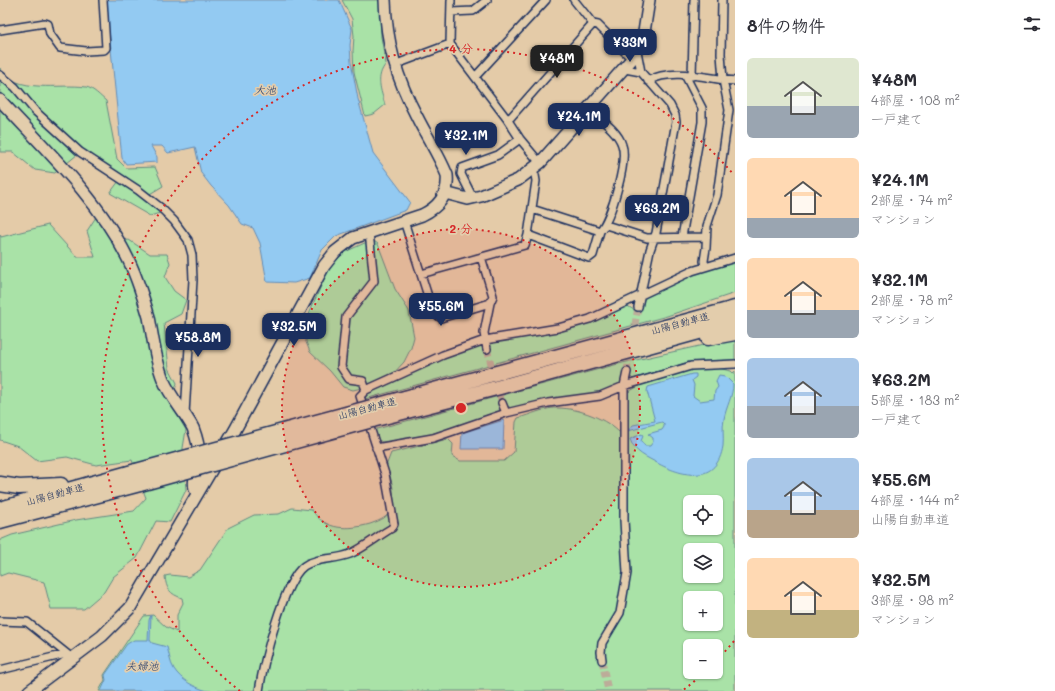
<!DOCTYPE html>
<html lang="ja">
<meta charset="utf-8">
<style>
body{margin:0;font-family:Mali,"Klee One",sans-serif;background:#f7f7f7;color:#2b2b33;height:100vh;display:flex;flex-direction:column;font-size:15px;white-space:nowrap}
*{box-sizing:border-box;margin:0}
p{font-size:13px;color:#7c7c81}
.icon{flex:none;width:22px;height:22px;fill:none;stroke:currentColor;stroke-width:2;stroke-linecap:round;stroke-linejoin:round}
.map{position:relative;flex:1;overflow:hidden}
.drawer{display:flex;flex-direction:column;background:#fff;width:320px}
.drawer>*{flex:none}
.controls{position:absolute;left:683px;top:495px;display:grid;gap:8px}
.controls a{display:grid;place-items:center;width:40px;height:40px;border-radius:6px;background:#fff;box-shadow:0 1px 3px #0004;font-size:20px}
.price{position:absolute;translate:-50% -34px;padding:0 9px;border-radius:8px;background:#1b2f5e;color:#fff;font-size:13px;line-height:26px;filter:drop-shadow(0 1px 2px #0008)}
.price::after{content:'';position:absolute;left:50%;top:24px;width:12px;height:9px;margin-left:-6px;background:inherit;clip-path:polygon(0 0,100% 0,50% 100%)}
.price.current{background:#222;color:#fff}
ul{padding:0;list-style:none}
li{display:flex;align-items:center;gap:12px;height:100px;padding:0 12px}
li span{display:grid;place-items:center;flex:none;width:112px;height:80px;border-radius:6px;color:#555}
li>.icon{margin-inline-start:auto}
span .icon{width:48px;height:48px;fill:#fffc;stroke-width:1}
li b{font-size:17px}
h2{display:flex;justify-content:space-between;align-items:center;height:48px;padding:0 12px;font-size:17px}
main{display:flex;flex:1;min-height:0}
.map>svg:first-child{display:block}
.green{fill:#a9e2a7;stroke:#628882;fill-rule:evenodd}
.water{fill:#93caf2;stroke:#638cb7}
.lines{fill:none;stroke-linecap:round;stroke-linejoin:round}
.street-tunnel{stroke:#bcac99;stroke-width:7;stroke-dasharray:7 3.5;stroke-linecap:butt}
.street-casing{stroke:#1b2f5e;stroke-width:10}
.secondary-casing{stroke:#1b2f5e;stroke-width:14}
.highway-casing{stroke:#1b2f5e;stroke-width:17}
.street{stroke:#e3cdac;stroke-width:7}
.secondary{stroke:#e3cdac;stroke-width:11}
.highway{stroke:#e3cdac;stroke-width:14}
.highway-bridge-casing{stroke:#1b2f5e;stroke-width:17;stroke-linecap:butt}
.highway-bridge{stroke:#e3cdac;stroke-width:14}
.ring{fill:none;stroke:#d62828;stroke-width:2;stroke-dasharray:2 4}
.labels{text-anchor:middle;stroke-width:3.5;stroke-linejoin:round;paint-order:stroke}
.street-label{font-size:10px;fill:#1b2f5e;stroke:#e3cdac}
.water-label{font-size:11px;font-style:italic;fill:#273e6d;stroke:#e3cdac}
.centre{fill:#d62828;stroke:#e3cdac;stroke-width:2}
.ring-label{font-size:12px;text-anchor:middle;font-weight:bold;fill:#d62828;stroke:#e3cdac;stroke-width:3.5;stroke-linejoin:round;paint-order:stroke}
</style>
<main>
<div class="map">
<svg width="735" height="691" viewBox="0 0 735 691">
<rect width="100%" height="100%" fill="#e4cba8"/>
<filter id="ink" filterUnits="userSpaceOnUse"><feTurbulence type="fractalNoise" baseFrequency=".025" numOctaves="2"/><feDisplacementMap in="SourceGraphic" scale="8" xChannelSelector="R" yChannelSelector="G"/><feConvolveMatrix kernelMatrix="1 2 1 2 8 2 1 2 1" color-interpolation-filters="sRGB"/></filter>
<g filter="url(#ink)">
<path class="green" d="M 342,0 L 380,0 L 381,37 L 386,64 C 375,77 381,90 385,105 L 374,114 L 365,116 L 354,72 L 353,51 L 354,36 L 352,19 Z
M 0,68 C 15,95 61,83 86,87 C 93,88 101,97 106,101 L 117,159 L 126,168 L 155,167 L 163,186 L 143,198 L 160,213 L 150,216 L 110,193 L 119,181 L 78,154 L 55,173 L 35,170 L 13,152 L 0,152 Z
M 96,217 L 115,242 L 129,240 L 150,254 L 167,254 L 170,263 L 165,277 L 174,291 L 186,300 L 181,314 L 164,323 L 169,368 L 177,383 L 171,404 L 186,430 L 183,448 L 186,490 L 170,522 L 156,521 L 137,558 L 113,577 L 104,592 L 84,609 L 51,609 L 44,582 L 8,573 L 0,576 L 0,540 L 12,535 L 76,520 L 134,511 L 146,498 L 132,460 L 96,465 L 67,457 L 37,461 L 18,446 L 0,440 L 0,234 L 1,237 L 48,225 L 77,257 L 95,257 L 87,231 Z
M 369,241 L 374,241 L 378,244 L 395,289 L 409,311 L 414,337 L 411,348 L 404,362 L 393,374 L 374,385 L 353,390 L 343,387 L 330,371 L 310,352 L 306,342 L 306,331 L 310,311 L 329,268 L 345,252 Z
M 735,260 L 735,293 L 667,316 L 365,399 L 368,391 L 452,354 L 481,345 L 484,348 L 490,342 L 519,337 L 626,305 L 634,310 L 642,308 L 644,299 L 648,296 L 700,272 Z
M 735,338 L 735,360 L 688,362 L 633,379 L 630,376 L 615,388 L 597,393 L 512,408 L 506,406 L 501,407 L 499,413 L 428,435 L 382,442 L 377,439 L 373,430 L 618,364 Z
M 713,367 L 731,371 L 733,373 L 735,371 L 735,691 L 99,691 L 105,680 L 104,675 L 144,616 L 153,615 L 166,627 L 177,632 L 177,615 L 183,603 L 182,598 C 170,594 166,589 165,576 L 170,575 L 188,577 L 200,570 L 228,528 L 254,515 L 279,514 L 292,508 L 312,510 C 325,531 349,530 370,524 C 378,521 386,519 390,511 C 397,497 392,479 386,466 L 391,453 L 448,439 L 453,444 L 452,456 L 460,461 L 504,461 L 514,452 L 516,422 L 518,418 C 530,415 546,407 558,408 C 579,408 607,419 621,434 L 627,393 C 648,378 687,370 713,367 ZM 690,502 L 716,502 L 716,528 L 690,528 ZM 690,550 L 716,550 L 716,576 L 690,576 ZM 690,598 L 716,598 L 716,624 L 690,624 ZM 690,646 L 716,646 L 716,672 L 690,672 Z"/>
<path class="water" d="M 106,0 L 339,0 L 352,29 L 350,45 L 351,62 L 358,99 L 373,153 L 410,202 L 406,210 L 336,236 L 322,250 L 310,278 L 294,283 L 267,282 L 260,243 L 253,228 L 242,224 L 229,205 L 211,186 L 201,173 L 195,147 L 168,153 L 162,146 L 151,146 L 157,157 L 157,162 L 126,164 L 122,158 Z
M 692,374 L 696,374 L 696,377 L 692,380 L 694,385 L 693,396 L 700,401 L 714,399 L 715,391 L 718,387 L 716,381 L 719,375 L 725,376 L 733,384 C 733,396 726,407 724,419 C 722,428 724,438 723,446 C 717,484 684,477 659,464 C 647,457 634,453 630,439 L 642,434 L 643,436 L 641,441 L 645,446 L 650,446 L 653,442 L 653,438 L 648,434 L 662,430 L 664,427 L 664,424 L 662,422 L 628,431 L 633,425 L 655,421 L 647,391 L 648,387 Z
M 504,420 L 503,449 L 461,449 L 462,433 Z
M 151,615 L 150,640 L 152,643 L 167,647 C 169,653 170,663 174,669 C 181,680 195,688 208,691 L 101,691 L 106,680 L 105,675 L 127,644 L 134,640 L 148,640 L 149,620 Z"/>
<g class="lines">
<path class="street-tunnel" d="M 633,336 L 638,307
M 487,349 L 494,375
M 627,372 L 630,350
M 497,385 L 502,403
M 602,660 L 608,691"/>
<g class="street-casing">
<path id="street" d="M 451,0 L 450,44 L 507,119 L 520,139 L 540,163
M 574,0 L 593,24 L 598,25 L 632,59
M 451,12 L 473,11 L 487,0
M 0,30 L 45,23 L 48,24 L 50,34 L 60,48 L 86,51 L 104,50 L 106,48 L 103,0
M 637,51 L 641,72
M 394,65 L 450,44
M 625,69 L 641,72 L 670,105 L 675,115 L 676,122 L 656,233 L 650,250 L 638,307
M 0,75 L 15,87 L 35,111 L 80,152 L 138,190 L 161,208 L 174,221 L 188,240 L 192,255 L 193,280 L 185,414
M 692,76 L 694,0
M 475,77 L 546,0
M 648,81 C 673,67 708,79 735,81
M 507,119 L 511,117 L 593,24
M 473,198 L 461,174 L 462,168 L 498,155 L 520,139
M 532,209 L 600,231 C 611,219 628,161 622,145 C 618,131 600,119 589,109
M 404,221 L 433,312 L 441,318 L 490,303 L 493,296 L 481,257
M 606,225 L 647,238 L 706,237
M 528,235 L 589,258 L 593,255 L 600,231
M 682,237 L 702,122 L 702,108 L 685,75
M 705,267 L 704,261 L 706,248 L 707,226 L 717,195 L 729,110 L 723,80 L 721,54 L 722,0
M 421,274 L 525,245 L 528,235 L 536,181 L 535,175 L 532,170
M 487,349 L 484,333 L 490,303
M 366,390 L 363,381 L 349,379 L 341,367 L 346,317 L 374,281 L 369,232
M 502,403 L 506,413
M 376,448 L 433,438 L 506,413 L 548,403 L 600,396 L 624,386 L 691,366 L 735,364
M 0,621 L 27,622 L 72,658
M 602,660 L 601,652 L 602,643 L 620,613 L 627,573 L 624,520 L 624,386 L 627,372
M 0,670 L 66,654
M 259,691 C 263,665 283,581 304,566 C 317,557 336,560 350,554 C 365,547 378,536 392,528 L 394,524 L 385,474 L 360,396 L 366,390 L 443,355 L 485,340 L 558,328 L 590,319 L 692,271 L 735,258"/>
</g>
<g class="secondary-casing">
<path id="secondary" d="M 0,100 C 43,147 97,197 126,255 C 134,270 144,300 149,317 C 153,338 155,359 163,379 C 170,397 184,411 193,428 C 196,436 199,446 199,455 C 199,466 190,484 197,493
M 445,193 L 468,199 L 481,196 L 518,180 L 540,163 L 632,59 L 644,32 L 649,0
M 29,691 L 102,636 L 130,608 L 235,430 L 324,266 L 335,252 L 353,238 L 422,215 C 439,207 449,194 447,175 C 439,155 427,137 417,117 C 397,79 386,43 385,0"/>
</g>
<g class="highway-casing">
<path id="highway" d="M 708,338 L 735,333
M 368,408 L 735,308
M 372,420 L 500,387 L 735,322
M 0,484 L 19,487 L 61,485
M 0,509 L 136,471
M 0,521 L 140,484"/>
</g>
<use href="#street" class="street"/>
<use href="#secondary" class="secondary"/>
<use href="#highway" class="highway"/>
<g class="highway-bridge-casing">
<path id="highway-bridge" d="M 136,471 L 368,408
M 140,484 L 372,420"/>
</g>
<use href="#highway-bridge" class="highway-bridge"/>
</g>
</g>
<circle cx="461" cy="408" r="179" fill="#d62828" fill-opacity=".12"/>
<g class="ring">
<circle cx="461" cy="408" r="179"/>
<path d="M734 641A359 359 0 0 1 717 660M704 673A359 359 0 0 1 682 691M240 691A359 359 0 1 1 734 175"/>
</g>
<g class="labels">
<g class="street-label">
<text transform="translate(680 323) rotate(-15)" y="4">山陽自動車道</text>
<text transform="translate(367 408) rotate(-15)" y="4">山陽自動車道</text>
<text transform="translate(55 494) rotate(-15)" y="4">山陽自動車道</text>
</g>
<g class="water-label">
<text x="265" y="94">大池</text>
<text x="142" y="670">夫婦池</text>
</g>
</g>
<circle cx="461" cy="408" r="6" class="centre"/>
<g class="ring-label">
<text x="461" y="53">4 分</text>
<text x="461" y="233">2 分</text>
</g>
</svg>
<div class="controls">
<a><svg class="icon" aria-label="locate" viewBox="0 0 24 24"><circle cx="12" cy="12" r="6"/><path d="M12 2v4M12 18v4M2 12h4M18 12h4"/></svg></a>
<a><svg class="icon" aria-label="layers" viewBox="0 0 24 24"><path d="M12 4l9 5-9 5-9-5zM3 14l9 5 9-5"/></svg></a>
<a>+</a>
<a>−</a>
</div>
<b class="price" style="left:630px;top:63px">¥33M</b>
<b class="price current" style="left:557px;top:79px">¥48M</b>
<b class="price" style="left:579px;top:137px">¥24.1M</b>
<b class="price" style="left:466px;top:156px">¥32.1M</b>
<b class="price" style="left:657px;top:229px">¥63.2M</b>
<b class="price" style="left:441px;top:327px">¥55.6M</b>
<b class="price" style="left:294px;top:347px">¥32.5M</b>
<b class="price" style="left:198px;top:358px">¥58.8M</b>
</div>
<section class="drawer">
<h2>8件の物件<svg class="icon" aria-label="filters" viewBox="0 0 24 24"><path d="M4 7h16M4 17h16"/><circle cx="9" cy="7" r="2"/><circle cx="15" cy="17" r="2"/></svg></h2>
<ul>
<li><span style="background:linear-gradient(#dfe7d0 60%,#9aa5b1 0)"><svg class="icon" aria-label="home" viewBox="0 0 24 24"><path d="M3 11l9-7 9 7M6 9v11h12V9"/></svg></span><div><b>¥48M</b><p>4部屋 · 108 m²</p><p>一戸建て</p></div></li>
<li><span style="background:linear-gradient(#ffd9b3 75%,#9aa5b1 0)"><svg class="icon" aria-label="home" viewBox="0 0 24 24"><path d="M3 11l9-7 9 7M6 9v11h12V9"/></svg></span><div><b>¥24.1M</b><p>2部屋 · 74 m²</p><p>マンション</p></div></li>
<li><span style="background:linear-gradient(#ffd9b3 65%,#9aa5b1 0)"><svg class="icon" aria-label="home" viewBox="0 0 24 24"><path d="M3 11l9-7 9 7M6 9v11h12V9"/></svg></span><div><b>¥32.1M</b><p>2部屋 · 78 m²</p><p>マンション</p></div></li>
<li><span style="background:linear-gradient(#a9c7e8 60%,#9aa5b1 0)"><svg class="icon" aria-label="home" viewBox="0 0 24 24"><path d="M3 11l9-7 9 7M6 9v11h12V9"/></svg></span><div><b>¥63.2M</b><p>5部屋 · 183 m²</p><p>一戸建て</p></div></li>
<li><span style="background:linear-gradient(#a9c7e8 65%,#b9a48a 0)"><svg class="icon" aria-label="home" viewBox="0 0 24 24"><path d="M3 11l9-7 9 7M6 9v11h12V9"/></svg></span><div><b>¥55.6M</b><p>4部屋 · 144 m²</p><p>山陽自動車道</p></div></li>
<li><span style="background:linear-gradient(#ffd9b3 65%,#c2b280 0)"><svg class="icon" aria-label="home" viewBox="0 0 24 24"><path d="M3 11l9-7 9 7M6 9v11h12V9"/></svg></span><div><b>¥32.5M</b><p>3部屋 · 98 m²</p><p>マンション</p></div></li>
</ul>
</section>
</main>
